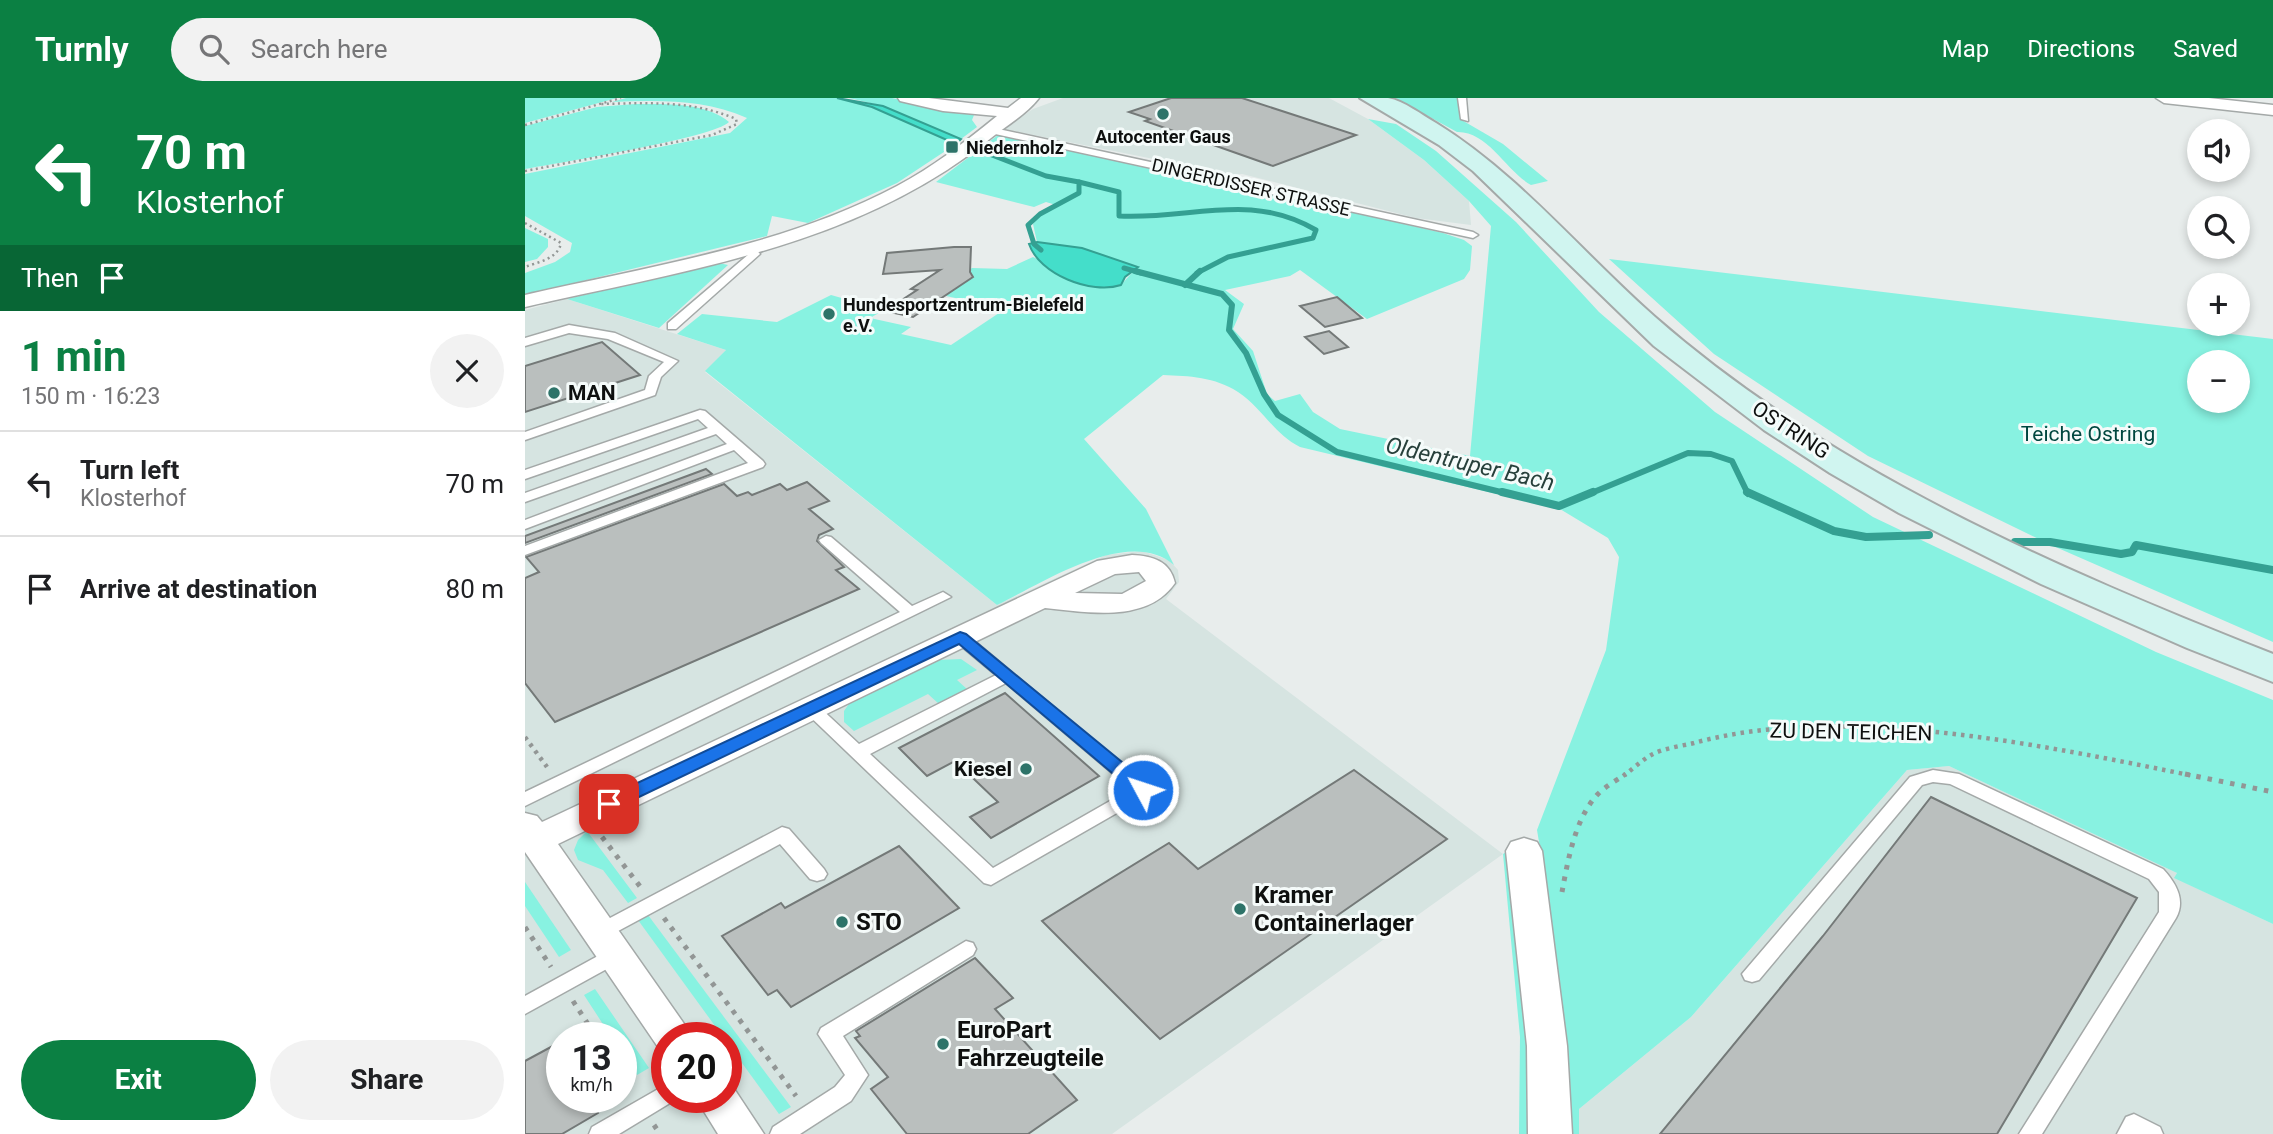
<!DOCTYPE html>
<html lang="en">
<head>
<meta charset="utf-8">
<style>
  body { margin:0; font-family:Roboto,sans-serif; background:#f2f2f2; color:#202124; height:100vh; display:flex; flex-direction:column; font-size:26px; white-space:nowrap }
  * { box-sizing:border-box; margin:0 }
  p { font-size:23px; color:#757577 }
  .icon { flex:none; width:38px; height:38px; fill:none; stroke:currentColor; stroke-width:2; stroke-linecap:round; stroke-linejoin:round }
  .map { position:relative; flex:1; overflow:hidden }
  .panel { display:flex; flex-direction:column; background:#fff; width:525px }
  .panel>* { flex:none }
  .hud { background:#0b8043; color:#fff; overflow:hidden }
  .fabs { position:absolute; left:1662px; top:21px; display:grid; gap:14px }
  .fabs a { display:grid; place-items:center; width:63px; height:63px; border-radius:50%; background:#fff; box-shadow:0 4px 10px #0003; font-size:35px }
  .speed { position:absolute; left:21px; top:924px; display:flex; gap:14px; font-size:35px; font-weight:700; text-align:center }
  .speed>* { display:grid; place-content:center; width:91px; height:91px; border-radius:50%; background:#fff; box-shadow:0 4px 10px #0003; line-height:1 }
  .speed small { font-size:18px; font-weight:400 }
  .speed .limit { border:10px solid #d22; background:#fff; color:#111 }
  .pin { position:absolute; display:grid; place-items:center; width:60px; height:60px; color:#fff; margin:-30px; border-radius:14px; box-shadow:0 4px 10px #0006 }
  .me { position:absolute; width:77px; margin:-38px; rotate:310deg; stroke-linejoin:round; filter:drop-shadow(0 0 5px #0008) }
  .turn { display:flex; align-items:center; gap:24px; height:147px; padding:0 21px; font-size:32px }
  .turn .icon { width:91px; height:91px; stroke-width:2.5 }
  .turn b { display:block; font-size:49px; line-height:60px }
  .then { display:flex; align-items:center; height:66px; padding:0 21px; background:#0003; gap:14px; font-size:26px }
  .round { display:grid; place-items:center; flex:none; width:74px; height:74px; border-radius:37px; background:#f2f2f2 }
  .summary { display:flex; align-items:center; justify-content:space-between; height:119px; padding:0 21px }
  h1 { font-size:42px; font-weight:700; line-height:52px; color:#0b8043 }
  .cta { display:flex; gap:14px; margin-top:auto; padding:14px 21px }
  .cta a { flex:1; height:80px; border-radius:42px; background:#0b8043; color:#fff; font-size:28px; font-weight:700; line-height:80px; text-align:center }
  .cta a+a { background:#f2f2f2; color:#202124 }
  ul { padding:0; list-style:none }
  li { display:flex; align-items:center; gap:21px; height:105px; padding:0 21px; border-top:2px solid #e0e0e0 }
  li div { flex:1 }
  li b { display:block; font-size:26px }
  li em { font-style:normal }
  header { display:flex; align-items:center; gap:42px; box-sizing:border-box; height:98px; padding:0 35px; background:#0b8043; color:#fff }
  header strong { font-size:33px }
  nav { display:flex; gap:38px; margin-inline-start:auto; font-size:24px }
  .search { width:490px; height:63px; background:#f2f2f2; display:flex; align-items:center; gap:18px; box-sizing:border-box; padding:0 24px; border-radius:38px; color:#757577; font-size:26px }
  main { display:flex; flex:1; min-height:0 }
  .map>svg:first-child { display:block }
  .built { fill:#d6e4e1; fill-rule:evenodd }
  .green { fill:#88f2e1; fill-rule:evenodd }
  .water { fill:#44deca; stroke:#34a092; stroke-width:2 }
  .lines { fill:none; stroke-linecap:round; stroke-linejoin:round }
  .stream-far2 { stroke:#34a092; stroke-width:5 }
  .stream-far1 { stroke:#34a092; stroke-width:6 }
  .stream { stroke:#34a092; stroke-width:8 }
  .building { fill:#babfbe; stroke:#747978; stroke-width:2 }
  .service-casing { stroke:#a4a9a8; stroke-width:3 }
  .minor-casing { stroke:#a4a9a8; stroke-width:3 }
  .secondary-casing { stroke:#a4a9a8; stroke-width:4 }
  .path-far2 { stroke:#929695; stroke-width:2.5; stroke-dasharray:2 3.5; stroke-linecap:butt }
  .path-far1 { stroke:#929695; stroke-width:4.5; stroke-dasharray:3.5 5; stroke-linecap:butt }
  .path { stroke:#929695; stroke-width:5; stroke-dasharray:4.5 7; stroke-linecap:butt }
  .service { fill:#fff; fill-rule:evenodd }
  .minor { fill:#fff; fill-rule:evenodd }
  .secondary { fill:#d0f5f0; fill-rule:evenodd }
  .route { fill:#1a73e8; stroke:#114b97; stroke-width:2 }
  .poi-dot { fill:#2d7369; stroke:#f5fbfa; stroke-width:2.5 }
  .labels { text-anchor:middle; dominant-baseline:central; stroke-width:6; stroke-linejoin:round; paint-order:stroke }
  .far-poi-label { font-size:18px; font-weight:bold; fill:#0e100f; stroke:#f5fbfa; text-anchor:start }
  .far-street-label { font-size:18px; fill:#0e100f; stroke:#f5fbfa }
  .poi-label { font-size:21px; font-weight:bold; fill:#0e100f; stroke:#f5fbfa; text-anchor:start }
  .street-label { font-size:21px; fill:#0e100f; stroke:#f5fbfa }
  .park-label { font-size:21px; fill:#00473f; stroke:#f5fbfa }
  .water-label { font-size:23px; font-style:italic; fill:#27403b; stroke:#f5fbfa }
  .near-poi-label { font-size:24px; font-weight:bold; fill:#0e100f; stroke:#f5fbfa; text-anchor:start }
</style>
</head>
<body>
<header>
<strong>Turnly</strong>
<div class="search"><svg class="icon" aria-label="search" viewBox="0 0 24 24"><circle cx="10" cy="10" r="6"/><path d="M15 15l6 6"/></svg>Search here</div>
<nav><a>Map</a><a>Directions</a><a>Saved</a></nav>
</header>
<main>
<section class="panel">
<div class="hud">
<div class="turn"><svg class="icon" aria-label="left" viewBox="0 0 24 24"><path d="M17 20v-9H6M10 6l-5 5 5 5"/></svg><div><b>70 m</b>Klosterhof</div></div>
<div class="then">Then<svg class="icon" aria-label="arrive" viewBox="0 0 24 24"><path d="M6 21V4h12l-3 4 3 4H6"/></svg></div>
</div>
<div class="summary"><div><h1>1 min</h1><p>150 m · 16:23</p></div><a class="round"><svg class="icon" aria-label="close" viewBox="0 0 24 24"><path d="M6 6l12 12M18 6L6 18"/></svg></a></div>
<ul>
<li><svg class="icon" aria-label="left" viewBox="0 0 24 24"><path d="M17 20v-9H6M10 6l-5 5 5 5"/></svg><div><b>Turn left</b><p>Klosterhof</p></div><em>70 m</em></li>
<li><svg class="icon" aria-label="arrive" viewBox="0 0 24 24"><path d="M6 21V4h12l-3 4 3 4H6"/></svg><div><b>Arrive at destination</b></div><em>80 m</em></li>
</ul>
<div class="cta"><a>Exit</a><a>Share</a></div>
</section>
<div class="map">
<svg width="1748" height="1036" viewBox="0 0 1748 1036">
  <rect width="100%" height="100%" fill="#e8edec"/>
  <g class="built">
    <polygon points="538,0 804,0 843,21 899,62 944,103 946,127 891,120 717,76 709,77 478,31 508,11"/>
    <path d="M 42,201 L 201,252 L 180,274 L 472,507 L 581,457 L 617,453 L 644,462 L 653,472 L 654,484 L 641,501 L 978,756 L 587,1036 L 0,1036 L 0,212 ZM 37,940 L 96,940 L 96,999 L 37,999 ZM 142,940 L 201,940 L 201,999 L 142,999 Z"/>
    <polygon points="1424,668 1652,775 1650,780 1748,826 1748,1036 1054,1036 1054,1011 1166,919 1382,672"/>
  </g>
  <g class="green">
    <polygon points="0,0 92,0 0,25"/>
    <path d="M 101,0 L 312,0 L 347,9 L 431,46 L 372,85 L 283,125 L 247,118 L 242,138 L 0,197 L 0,175 L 30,164 L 45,154 L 47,145 L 0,118 L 0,76 L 205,35 L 222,20 C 179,1 134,2 87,4 Z"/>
    <polygon points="324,0 367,0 449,17 447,22 452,29 436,41 358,8"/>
    <path d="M 870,0 L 933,0 L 935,21 L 978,46 L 1023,83 L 1006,87 C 982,74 963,33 932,34 Z"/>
    <path d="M 110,6 C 139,6 181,4 204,24 C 189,40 32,65 0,71 L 0,28 L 72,9 Z"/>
    <path d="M 843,21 L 871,26 L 911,53 L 991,124 L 1074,214 L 1190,314 L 1348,419 L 1631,554 L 1748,602 L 1748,826 L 1649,780 L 1652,775 L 1424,668 L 1382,672 L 1166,919 L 1054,1011 L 1054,1036 L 1035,1036 L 1020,780 L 1012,732 L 1081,552 L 1094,459 L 1083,440 L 1035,411 L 775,349 C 749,336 737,310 713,294 C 690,279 664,278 638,277 L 559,341 L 621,411 L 649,467 C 604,427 516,486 472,507 L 180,273 L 201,252 L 152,236 L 177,216 L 252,224 L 306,197 L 359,212 L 345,220 L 386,229 L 376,236 L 426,247 L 480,211 L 412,196 L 447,170 L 482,171 L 508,159 L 572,189 L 596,187 L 612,169 L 557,150 L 512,144 L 508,126 L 513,119 L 531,107 L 521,104 L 509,109 L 411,84 L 473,37 L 579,57 L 918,135 L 939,142 L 947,148 L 945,172 L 939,181 L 842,221 L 775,172 L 765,178 L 700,192 L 719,206 L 708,231 L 728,253 L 742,296 L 750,303 L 775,296 L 788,314 L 815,331 L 945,358 L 966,128 L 944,103 L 899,62 Z"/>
    <polygon points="0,130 23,141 23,149 12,161 0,164"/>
    <path d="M 1084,161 L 1748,241 L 1748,544 L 1526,447 L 1343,358 L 1189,256 ZM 1675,264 L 1713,264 L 1713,303 L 1675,303 Z"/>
    <polygon points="194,165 203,167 134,230 42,201"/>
    <polygon points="436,561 452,572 432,582 443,592 414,606 403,596 329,633 319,624 319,613 326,603 412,562"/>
    <polygon points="62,733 112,800 103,805 78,772 53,762 49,752 53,742"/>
    <polygon points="987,750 1011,1036 994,1036 995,939 978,756"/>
    <polygon points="0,784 46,852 34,859 0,808"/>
    <polygon points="123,817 266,1009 254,1016 113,822"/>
    <polygon points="70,891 124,970 112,977 96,954 96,940 87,940 59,897"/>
  </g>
  <g class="water">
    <polygon points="312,0 358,8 436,41 431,46 347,9"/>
    <path d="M 512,144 L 557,150 L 613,169 L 600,179 L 596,187 C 566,197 514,176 504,146 Z"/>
  </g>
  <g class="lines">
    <g class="stream-far2">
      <polyline points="454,52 521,78 554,84 554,95 515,116 503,127 509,146 516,152"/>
      <path d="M 554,84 L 594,94 L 594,118 C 666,122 724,93 791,132 L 788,140 L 703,159 L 672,175"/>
      <polyline points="599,170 616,175"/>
    </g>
    <g class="stream-far1">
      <polyline points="610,173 697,196 707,207 704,232 721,255 739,296 753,317 812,354 984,396"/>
      <polyline points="660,187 675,173"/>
      <polyline points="1064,396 1163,355 1186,356 1207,363 1223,396"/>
    </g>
    <g class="stream">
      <polyline points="977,394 1034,408 1068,394"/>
      <polyline points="1222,394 1309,433 1341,439 1404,437"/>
      <polyline points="1490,444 1525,444 1596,456 1607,454 1611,447 1748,472"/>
    </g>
  </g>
  <g class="building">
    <polygon points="646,0 717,0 831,37 748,68 620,23 625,21 604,14"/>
    <polygon points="429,149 446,149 445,174 448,179 388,219 360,213 392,192 386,191 415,172 358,176 362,155"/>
    <polygon points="812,199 837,220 800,229 775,208"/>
    <polygon points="804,233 823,249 799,256 780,239"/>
    <polygon points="77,244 115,277 0,314 0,268"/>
    <polygon points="181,371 187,376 0,445 0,438"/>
    <polygon points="282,384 304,403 284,411 308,431 294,437 292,443 319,469 311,472 334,491 30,624 0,585 0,480 14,474 1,459 199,386 212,398 223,394 227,397 255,386 262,392"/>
    <polygon points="480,595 574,678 466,740 445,719 473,704 430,663 402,678 374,650"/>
    <polygon points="829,672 922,741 635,941 517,823 644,745 673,771"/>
    <polygon points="1406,699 1612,800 1472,1036 1135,1036 1298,838"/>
    <polygon points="374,748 434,810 266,909 252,892 243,897 197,838 256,805 260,810"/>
    <polygon points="450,860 488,900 470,911 552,1002 503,1036 382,1036 346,991 363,979 330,940 335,938 331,933"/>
    <polygon points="37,943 37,999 63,999 73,1015 37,1036 0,1036 0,963"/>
  </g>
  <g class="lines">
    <defs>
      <g id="service">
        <polygon points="933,0 941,0 943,23 936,21"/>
        <polygon points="464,29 948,134 953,137 948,140 461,34 459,32"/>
        <polygon points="220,148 228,148 235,156 151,231 143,231 143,225 224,156 219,150"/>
        <polygon points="44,227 90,235 153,263 136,279 130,297 0,342 0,334 120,292 124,278 139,264 83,241 44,235 0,248 0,240"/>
        <polygon points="175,312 180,313 238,363 240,366 238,369 0,457 0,448 223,365 209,352 0,431 0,422 202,346 191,336 0,404 0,395 183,330 173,321 0,381 0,372"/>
        <polygon points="301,438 306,439 387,508 418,494 426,499 0,708 0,694 375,514 296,445 294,442"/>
        <path d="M 435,534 L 441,536 L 628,692 L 625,696 L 466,787 L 459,785 L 276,610 L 279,606 L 291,606 L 334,646 L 471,577 L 429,542 L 427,539 L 429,536 ZM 481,585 L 606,691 L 468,770 L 345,656 Z"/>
        <path d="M 1408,672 L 1434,676 L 1638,771 C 1651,785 1661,802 1651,820 L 1517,1036 L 1494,1036 L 1634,814 L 1634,794 L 1624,781 L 1425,686 L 1408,684 L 1397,687 L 1234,882 L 1227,884 L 1220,882 L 1217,876 L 1385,679 Z"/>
        <polygon points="257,729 264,731 299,771 302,776 299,781 292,783 285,781 255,746 82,839 75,842 68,839 65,834 68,829"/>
        <polygon points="441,843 448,845 451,851 448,857 318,938 343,977 326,1003 275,1036 245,1036 248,1029 310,989 320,977 293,936 296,930"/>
        <polygon points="91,848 98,850 101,856 98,862 0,916 0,898"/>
        <polygon points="142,986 142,999 151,999 150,1002 94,1036 64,1036 67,1029"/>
        <polygon points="1609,1016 1635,1029 1638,1036 1592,1036 1601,1019"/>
      </g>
      <g id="minor">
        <path d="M 373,0 L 404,0 L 483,10 L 496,0 L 514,0 C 501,17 478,30 461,44 C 328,149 161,172 0,209 L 0,197 C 125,168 257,149 372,88 C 408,69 440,44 472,18 L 418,13 L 375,3 Z"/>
        <polygon points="1631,0 1684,0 1748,7 1748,17 1639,5"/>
        <path d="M 607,457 C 628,458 645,463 650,485 C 622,526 562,514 520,510 L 33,746 L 169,940 L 142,940 L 142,954 L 135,952 L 0,754 L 0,715 L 12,718 L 17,724 L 572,463 ZM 614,474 L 621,483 L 597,496 L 550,495 L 590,476 Z"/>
        <polygon points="999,740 1012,744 1017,753 1042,948 1047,1036 1003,1036 1002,948 981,753 986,744"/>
        <polygon points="201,985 206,986 239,1036 193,1036 170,999 201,999"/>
      </g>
      <path id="secondary" d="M 835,0 C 844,0 854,0 863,0 C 879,3 897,17 911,25 C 995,77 1057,155 1130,219 C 1308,375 1531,470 1748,556 L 1748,584 L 1662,550 L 1516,486 L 1374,415 L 1305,375 L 1239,332 L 1129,248 L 948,73 L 914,47 Z"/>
    </defs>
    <use href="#service" class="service-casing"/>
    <use href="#minor" class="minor-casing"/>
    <use href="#secondary" class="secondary-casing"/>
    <g class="path-far2">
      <polyline points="0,27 96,0"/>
      <path d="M 0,73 L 187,37 L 212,26 L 211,21 C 167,2 122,5 75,6"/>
      <path d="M 0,125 L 36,145 C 33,161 13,164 0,169"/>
    </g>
    <g class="path-far1">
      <polyline points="0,639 22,669"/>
      <path d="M 1098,678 C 1108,671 1118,661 1128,656 C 1140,650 1156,648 1169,645 C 1317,604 1521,648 1669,678"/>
    </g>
    <g class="path">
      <polyline points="1660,676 1748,694"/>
      <polyline points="77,739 117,791"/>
      <path d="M 1037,794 C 1043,762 1050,720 1073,696 C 1081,688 1092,682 1101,676"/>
      <polyline points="139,820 271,998"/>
      <polyline points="0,829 26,869"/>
      <polyline points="48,903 72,940"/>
      <polyline points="96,976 107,993"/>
      <polyline points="129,1027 135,1036"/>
    </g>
    <use href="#service" class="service"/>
    <use href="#minor" class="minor"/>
    <use href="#secondary" class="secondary"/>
  </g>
  <polygon class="route" points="435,534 441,536 625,687 628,692 625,696 612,696 434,546 91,710 78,710 75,706 78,701"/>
  <g class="poi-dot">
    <circle cx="638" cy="16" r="7"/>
    <rect x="420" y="42" width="14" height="14" rx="3.5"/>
    <circle cx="304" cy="216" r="7"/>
    <circle cx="29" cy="295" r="7"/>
    <circle cx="501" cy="671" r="7"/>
    <circle cx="715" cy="811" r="7"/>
    <circle cx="317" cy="824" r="7"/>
    <circle cx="418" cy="946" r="7"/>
  </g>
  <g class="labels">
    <g class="far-poi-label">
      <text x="638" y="38" text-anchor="middle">Autocenter Gaus</text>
      <text x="441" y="49">Niedernholz</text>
      <text x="318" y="206">Hundesportzentrum-Bielefeld<tspan x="318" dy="21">e.V.</tspan></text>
    </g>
    <g class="far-street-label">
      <text transform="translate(726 89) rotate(13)">DINGERDISSER STRASSE</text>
    </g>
    <g class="poi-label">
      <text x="43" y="295">MAN</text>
      <text x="487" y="671" text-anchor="end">Kiesel</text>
    </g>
    <g class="street-label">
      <text transform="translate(1266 332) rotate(33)">OSTRING</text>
      <text transform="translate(1326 634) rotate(1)">ZU DEN TEICHEN</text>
    </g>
    <g class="park-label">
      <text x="1563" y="336">Teiche Ostring</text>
    </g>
    <g class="water-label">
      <text transform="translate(945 366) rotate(13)">Oldentruper Bach</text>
    </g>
    <g class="near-poi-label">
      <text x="729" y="797">Kramer<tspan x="729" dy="28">Containerlager</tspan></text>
      <text x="331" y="824">STO</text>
      <text x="432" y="932">EuroPart<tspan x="432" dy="28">Fahrzeugteile</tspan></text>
    </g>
  </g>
</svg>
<div class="fabs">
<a><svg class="icon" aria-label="sound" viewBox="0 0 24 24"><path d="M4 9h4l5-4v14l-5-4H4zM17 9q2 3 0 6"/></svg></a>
<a><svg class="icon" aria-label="search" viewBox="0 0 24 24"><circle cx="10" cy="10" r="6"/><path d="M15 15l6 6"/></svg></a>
<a>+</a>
<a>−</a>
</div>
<div class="speed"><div>13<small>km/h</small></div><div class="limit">20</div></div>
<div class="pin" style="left:84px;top:706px;background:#d93025"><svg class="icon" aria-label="arrive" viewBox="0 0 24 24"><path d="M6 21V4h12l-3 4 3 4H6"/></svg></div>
<svg class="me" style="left:618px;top:692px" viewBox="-20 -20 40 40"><circle r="17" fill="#1a73e8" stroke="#fff" stroke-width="3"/><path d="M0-11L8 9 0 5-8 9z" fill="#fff"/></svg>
</div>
</main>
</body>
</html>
